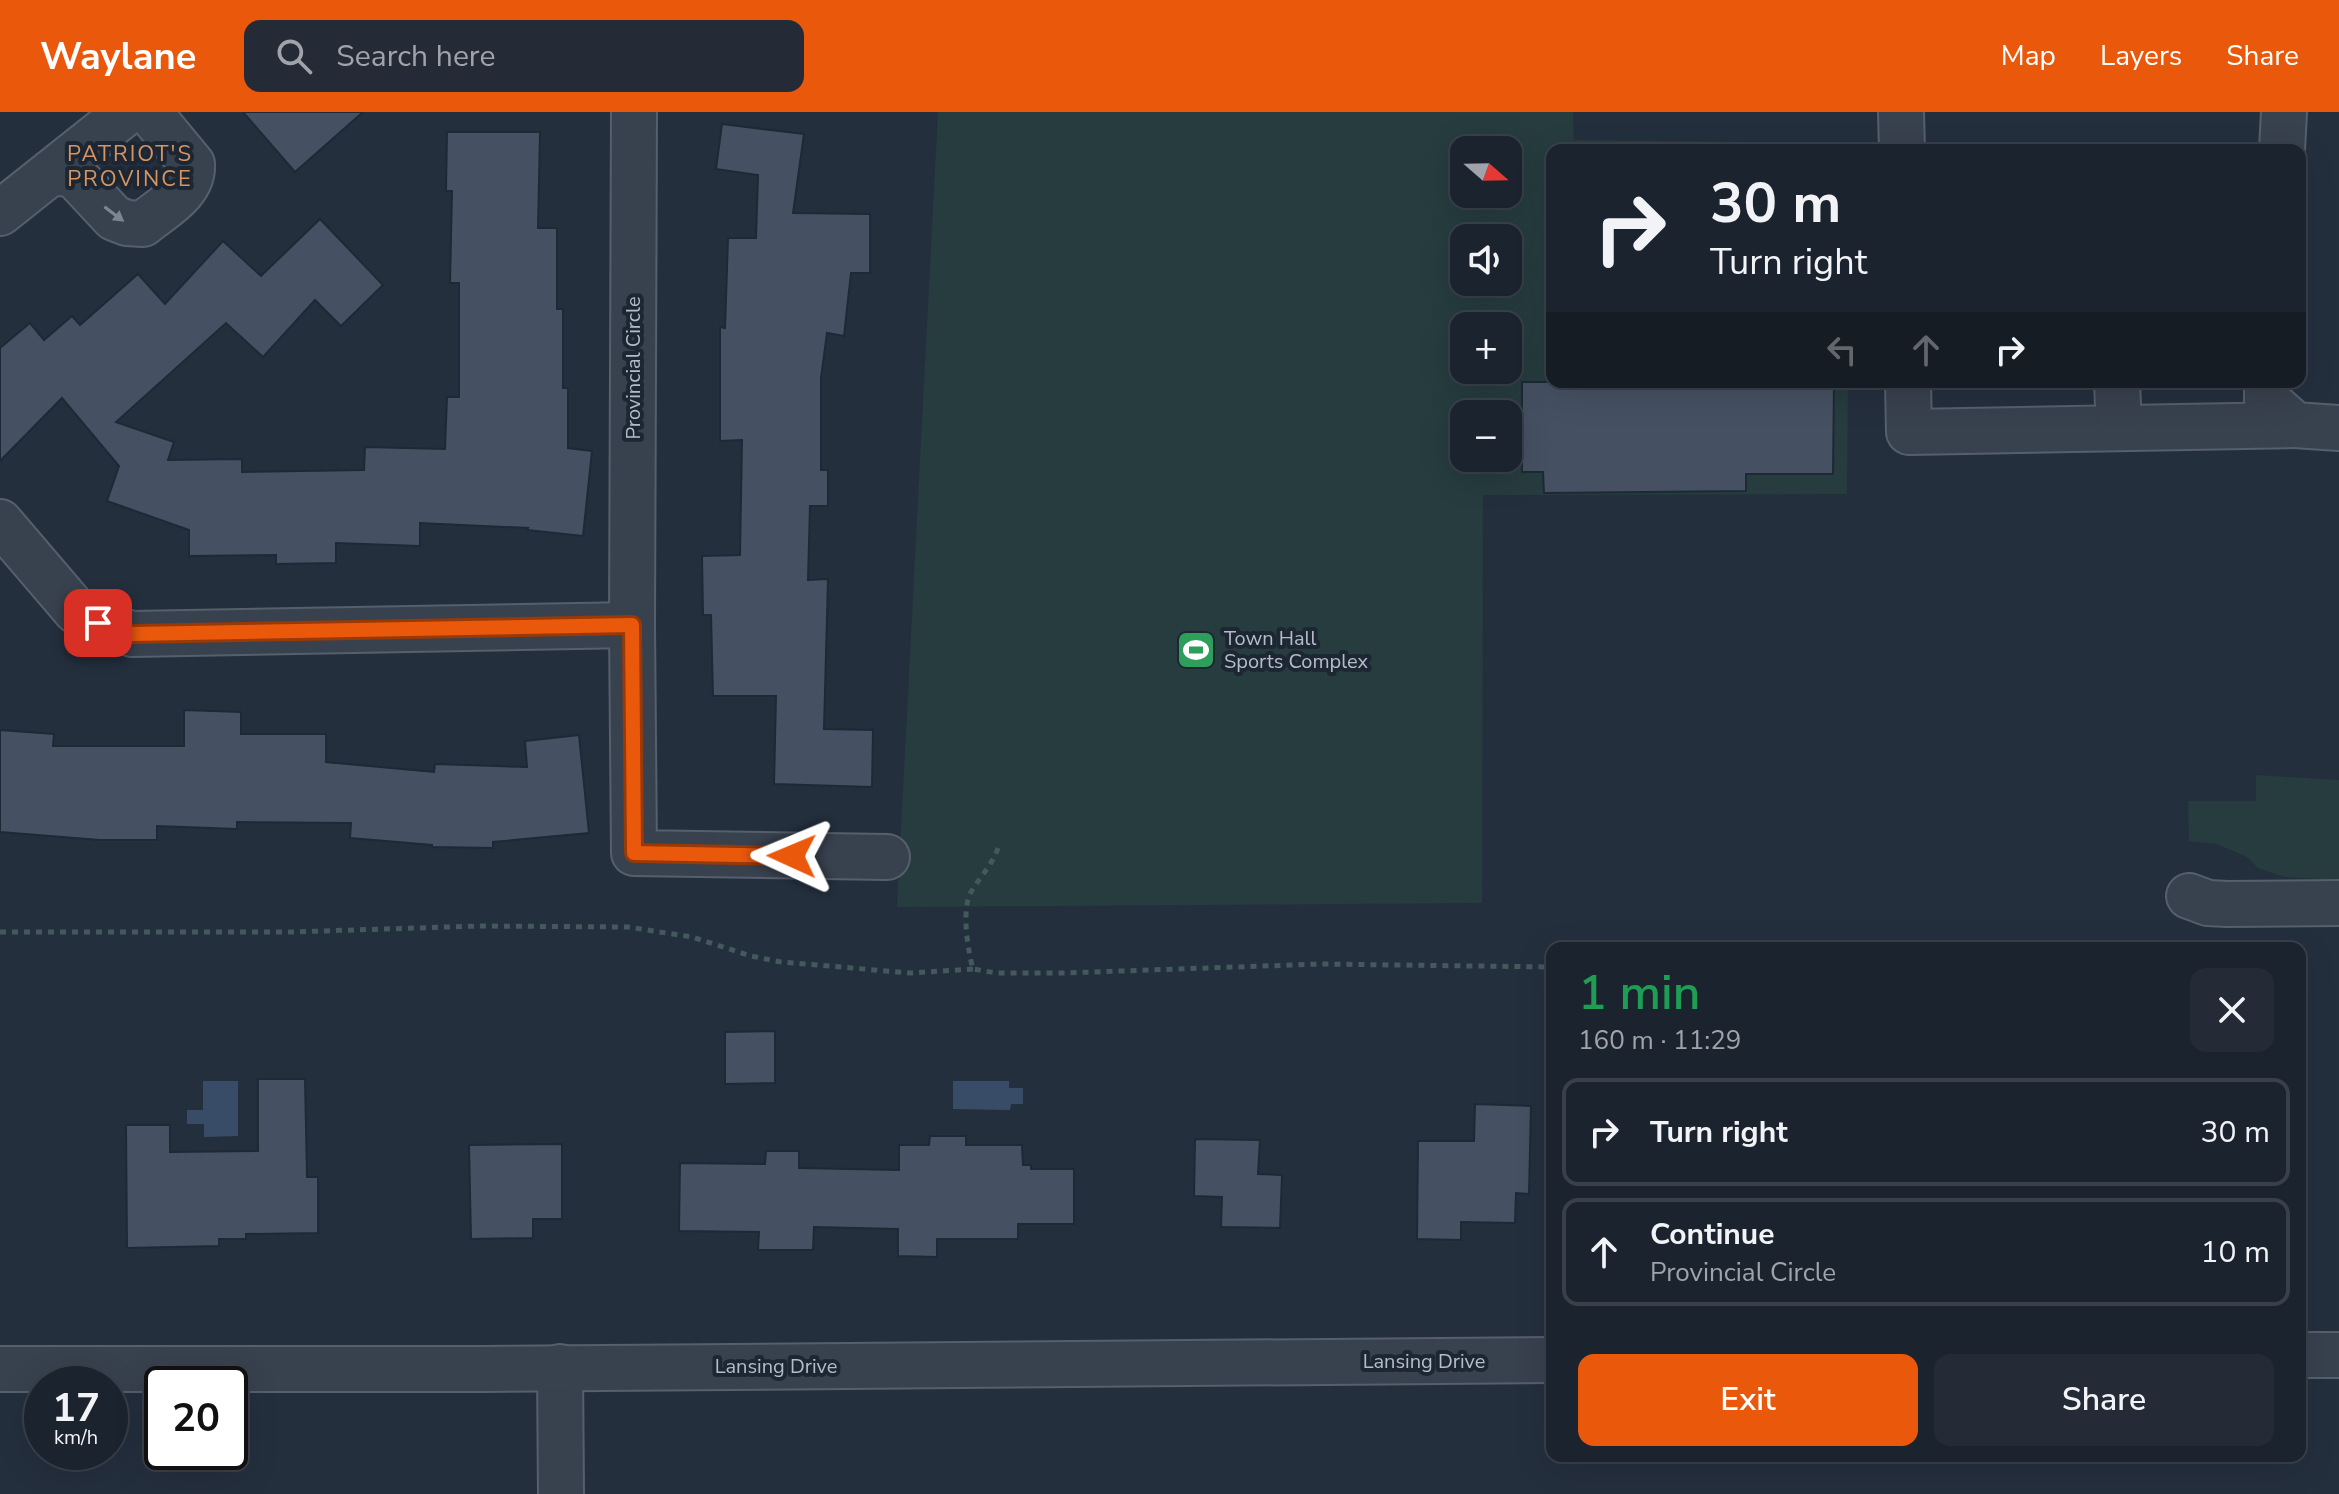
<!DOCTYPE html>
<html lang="en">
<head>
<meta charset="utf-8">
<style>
  body { margin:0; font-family:"Nunito Sans",sans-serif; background:#242b36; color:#f1f3f6; height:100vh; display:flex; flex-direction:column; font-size:30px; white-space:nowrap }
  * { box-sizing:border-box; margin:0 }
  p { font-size:26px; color:#a0a4aa }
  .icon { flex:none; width:44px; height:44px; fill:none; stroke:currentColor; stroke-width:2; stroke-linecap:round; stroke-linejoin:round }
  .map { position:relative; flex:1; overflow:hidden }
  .side { position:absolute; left:1546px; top:830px; width:760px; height:520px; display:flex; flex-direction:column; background:#1b232e; border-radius:16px; box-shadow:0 8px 32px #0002,0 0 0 2px #39404a }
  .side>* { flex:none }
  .top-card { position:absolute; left:1546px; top:32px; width:760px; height:244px; border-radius:16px; box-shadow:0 8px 32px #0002,0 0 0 2px #39404a; background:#1b232e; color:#f1f3f6; overflow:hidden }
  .needle { width:52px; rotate:110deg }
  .buttons { position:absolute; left:1450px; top:24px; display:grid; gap:16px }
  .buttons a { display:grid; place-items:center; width:72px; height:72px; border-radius:16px; background:#1b232e; box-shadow:0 8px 32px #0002,0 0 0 2px #39404a; font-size:40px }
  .speed { position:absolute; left:24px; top:1254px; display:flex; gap:16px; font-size:40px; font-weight:700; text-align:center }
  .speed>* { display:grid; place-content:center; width:104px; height:104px; border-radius:50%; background:#1b232e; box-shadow:0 8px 32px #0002,0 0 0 2px #39404a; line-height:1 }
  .speed small { font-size:20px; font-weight:400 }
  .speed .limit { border:4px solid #111; border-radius:12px; background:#fff; color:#111 }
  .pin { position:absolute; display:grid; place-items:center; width:68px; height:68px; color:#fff; margin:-34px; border-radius:16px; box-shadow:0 4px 12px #0006 }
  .me { position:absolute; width:88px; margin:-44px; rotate:271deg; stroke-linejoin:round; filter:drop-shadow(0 0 6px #0008) }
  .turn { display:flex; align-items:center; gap:28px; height:168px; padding:0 32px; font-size:36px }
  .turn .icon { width:104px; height:104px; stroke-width:2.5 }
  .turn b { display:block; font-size:56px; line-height:68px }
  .lanes { display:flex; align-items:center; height:76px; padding:0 32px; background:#0003; justify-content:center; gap:40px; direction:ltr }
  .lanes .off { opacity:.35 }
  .round { display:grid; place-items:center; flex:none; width:84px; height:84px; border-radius:16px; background:#242b36 }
  .overview { display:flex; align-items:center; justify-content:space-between; height:136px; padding:0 32px }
  h1 { font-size:48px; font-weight:600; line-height:60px; color:#1e9e55 }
  .primary-button { display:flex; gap:16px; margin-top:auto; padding:16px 32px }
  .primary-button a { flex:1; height:92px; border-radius:16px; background:#ea580c; color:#fff; font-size:32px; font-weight:600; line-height:92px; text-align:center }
  .primary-button a+a { background:#242b36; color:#f1f3f6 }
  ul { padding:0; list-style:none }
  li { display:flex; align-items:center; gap:24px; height:108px; margin:0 16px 12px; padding:0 16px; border:4px solid #39404a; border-radius:16px }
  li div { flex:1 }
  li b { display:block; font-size:30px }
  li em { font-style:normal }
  header { display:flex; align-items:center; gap:48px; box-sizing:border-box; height:112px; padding:0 40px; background:#ea580c; color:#fff }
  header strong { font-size:38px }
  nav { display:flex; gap:44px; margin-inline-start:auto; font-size:28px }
  .search { width:560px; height:72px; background:#242b36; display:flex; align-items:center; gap:20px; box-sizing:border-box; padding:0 28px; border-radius:16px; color:#a0a4aa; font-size:30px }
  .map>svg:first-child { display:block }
  .green { fill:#263c3f; fill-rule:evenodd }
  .water { fill:#394c67 }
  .building { fill:#455162; stroke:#1f2835; stroke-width:2 }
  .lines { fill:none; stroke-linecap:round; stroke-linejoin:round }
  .minor-casing { stroke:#565f6c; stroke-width:48 }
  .path { stroke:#44595c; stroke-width:5; stroke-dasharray:6 6; stroke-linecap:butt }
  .minor { stroke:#38414e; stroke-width:44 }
  .oneway { fill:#7c8592 }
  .route-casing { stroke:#983908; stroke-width:20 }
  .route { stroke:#ea580c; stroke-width:14 }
  .labels { text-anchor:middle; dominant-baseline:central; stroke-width:8; stroke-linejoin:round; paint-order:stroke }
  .street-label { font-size:20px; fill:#b4bcc9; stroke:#1d2633 }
  .poi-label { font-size:20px; fill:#b4bcc9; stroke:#1d2633; text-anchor:start }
  .neighbourhood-label { font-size:22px; letter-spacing:2px; fill:#d59563; stroke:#1d2633 }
</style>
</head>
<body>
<header>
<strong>Waylane</strong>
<div class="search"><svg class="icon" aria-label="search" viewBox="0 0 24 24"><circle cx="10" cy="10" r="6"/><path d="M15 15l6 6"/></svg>Search here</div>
<nav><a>Map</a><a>Layers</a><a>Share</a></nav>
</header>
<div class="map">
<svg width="2339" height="1382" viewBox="0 0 2339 1382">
  <rect width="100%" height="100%" fill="#242f3e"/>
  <g class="green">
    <path d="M 938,0 L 1573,0 L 1574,28 L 1850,31 L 1850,38 L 1552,38 L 1552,270 L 1848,270 L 1847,382 L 1483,383 L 1482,791 L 897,795 ZM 1464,38 L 1508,38 L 1508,82 L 1464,82 ZM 1464,126 L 1508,126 L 1508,170 L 1464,170 ZM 1464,214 L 1508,214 L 1508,258 L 1464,258 ZM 1464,302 L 1508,302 L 1508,346 L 1464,346 Z"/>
    <polygon points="2256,663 2339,668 2339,768 2284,765 2258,756 2247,745 2217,732 2189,729 2188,689 2256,689"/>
  </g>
  <g class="water">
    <polygon points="203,969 238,969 238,1024 204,1025 204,1012 187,1012 187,998 203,998"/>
    <polygon points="953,969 1009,969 1009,976 1023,976 1023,992 1011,992 1010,998 953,997"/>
  </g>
  <g class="building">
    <polygon points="243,0 363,0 295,60"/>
    <polygon points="722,12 804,22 793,101 870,102 870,161 851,161 844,224 827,221 821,266 821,358 828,358 828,394 810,394 808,468 828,467 824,617 873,618 872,675 774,672 776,584 713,584 711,503 703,503 702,444 740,443 742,328 720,329 720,215 725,216 728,126 756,126 758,63 716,57"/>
    <polygon points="447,20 540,20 538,116 557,116 557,197 563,197 563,276 568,276 568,336 592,339 583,424 527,418 528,416 420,411 420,434 336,431 336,451 276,452 276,443 189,444 189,418 107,389 119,354 62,286 0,349 0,236 30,211 44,228 72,204 80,213 138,162 165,192 223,129 261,164 320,107 383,173 341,214 315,188 263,245 226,211 116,310 174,330 168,348 242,347 242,360 364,358 365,335 445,337 447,285 459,285 459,171 450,171 452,79 446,79"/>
    <polygon points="1522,270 1834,270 1833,362 1746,362 1746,379 1544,381 1543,360 1522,360"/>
    <polygon points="184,598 241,600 241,622 326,622 326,650 434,660 435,652 527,655 525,629 579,623 589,721 493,730 493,736 432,735 432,733 350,726 351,711 237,710 237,717 157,714 157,728 100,728 0,720 0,618 54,622 53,634 184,634"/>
    <polygon points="775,919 775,971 725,972 725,920"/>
    <polygon points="258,967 305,967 307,1065 318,1065 318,1121 246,1122 246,1127 219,1127 219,1134 127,1136 126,1013 170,1013 170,1040 258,1039"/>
    <polygon points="1475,992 1531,994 1529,1082 1516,1081 1515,1111 1461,1110 1461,1128 1417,1127 1418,1029 1474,1029"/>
    <polygon points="930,1024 966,1024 966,1033 1022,1033 1023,1053 1031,1053 1031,1057 1074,1057 1074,1112 1018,1112 1018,1127 937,1127 937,1145 898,1144 898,1117 814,1115 813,1138 758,1138 759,1120 679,1119 680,1051 765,1052 766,1039 799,1039 799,1056 899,1058 899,1033 929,1033"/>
    <polygon points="1195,1027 1260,1028 1258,1062 1282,1063 1280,1116 1221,1115 1222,1085 1194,1084"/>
    <polygon points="562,1032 562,1107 533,1107 533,1126 471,1127 469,1033"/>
  </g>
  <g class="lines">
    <defs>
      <g id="minor">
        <polyline points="634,0 632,513 634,741 887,745"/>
        <polyline points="1901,0 1902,38"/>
        <polyline points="2282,38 2284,0"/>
        <path d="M 52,60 L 74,63 L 114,106 L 127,111 L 143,112 C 162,96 194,80 192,52 L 149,0"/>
        <polyline points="0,101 127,0"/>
        <polyline points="1908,270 1909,320 2295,313"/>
        <polyline points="2117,270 2119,316"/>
        <polyline points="2267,270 2267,288 2295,313 2339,316"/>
        <polyline points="0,410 76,499 98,511 132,522 632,513"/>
        <polyline points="2189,784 2208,791 2227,792 2339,791"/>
        <polyline points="2300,1243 2339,1243"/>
        <polyline points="560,1255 561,1382"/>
        <polyline points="0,1257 484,1257 1552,1248"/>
      </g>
    </defs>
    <use href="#minor" class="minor-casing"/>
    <g class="path">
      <path d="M 998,736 C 992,753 980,765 971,780 C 961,797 968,839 973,857 L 996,861 L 1064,861 L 1321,852 L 1552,855"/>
      <polyline points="0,820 291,820 479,814 628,815 692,825 751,844 781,850 911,861 973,857"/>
    </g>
    <use href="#minor" class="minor"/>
  </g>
  <defs><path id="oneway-solid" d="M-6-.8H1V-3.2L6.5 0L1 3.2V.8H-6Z" transform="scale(2)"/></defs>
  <use class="oneway" href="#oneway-solid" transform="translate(114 102) rotate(37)"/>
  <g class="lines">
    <defs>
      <polyline id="route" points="98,511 132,522 632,513 634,741 792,744"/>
    </defs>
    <use href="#route" class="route-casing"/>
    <use href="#route" class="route"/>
  </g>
  <defs>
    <symbol id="stadium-square" viewBox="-11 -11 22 22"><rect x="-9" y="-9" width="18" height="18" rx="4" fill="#2e9e5b" stroke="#1d2633"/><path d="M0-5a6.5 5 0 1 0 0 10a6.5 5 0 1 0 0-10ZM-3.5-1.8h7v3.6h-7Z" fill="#fff"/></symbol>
  </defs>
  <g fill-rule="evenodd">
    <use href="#stadium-square" x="1174" y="516" width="44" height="44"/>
  </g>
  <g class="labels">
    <g class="street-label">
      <text transform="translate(633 256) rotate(-90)">Provincial Circle</text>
      <text x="1424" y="1249">Lansing Drive</text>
      <text x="776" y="1254">Lansing Drive</text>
    </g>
    <g class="poi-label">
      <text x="1224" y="526">Town Hall<tspan x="1224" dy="23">Sports Complex</tspan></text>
    </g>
    <g class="neighbourhood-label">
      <text x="130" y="42">PATRIOT'S<tspan x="130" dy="25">PROVINCE</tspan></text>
    </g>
  </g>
</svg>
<div class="buttons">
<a><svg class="needle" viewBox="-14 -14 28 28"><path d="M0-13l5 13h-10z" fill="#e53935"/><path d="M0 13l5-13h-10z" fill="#a0a4aa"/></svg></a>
<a><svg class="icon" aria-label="sound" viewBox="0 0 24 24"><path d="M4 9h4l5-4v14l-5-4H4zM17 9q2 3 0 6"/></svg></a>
<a>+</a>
<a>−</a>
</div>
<div class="speed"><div>17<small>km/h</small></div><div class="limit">20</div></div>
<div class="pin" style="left:98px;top:511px;background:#d93025"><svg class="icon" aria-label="arrive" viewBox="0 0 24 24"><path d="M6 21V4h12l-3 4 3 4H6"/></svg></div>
<svg class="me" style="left:792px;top:744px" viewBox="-20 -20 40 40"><path d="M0-17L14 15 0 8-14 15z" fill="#ea580c" stroke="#fff" stroke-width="4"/></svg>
<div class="top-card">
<div class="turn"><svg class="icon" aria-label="right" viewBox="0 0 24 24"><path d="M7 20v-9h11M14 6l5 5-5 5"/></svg><div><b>30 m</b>Turn right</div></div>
<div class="lanes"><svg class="icon off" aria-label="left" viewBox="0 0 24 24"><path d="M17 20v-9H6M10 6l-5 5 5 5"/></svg><svg class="icon off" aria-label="ahead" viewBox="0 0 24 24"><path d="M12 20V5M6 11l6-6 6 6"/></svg><svg class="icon" aria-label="right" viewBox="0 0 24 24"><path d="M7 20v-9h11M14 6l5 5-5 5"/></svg></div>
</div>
<section class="side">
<div class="overview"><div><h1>1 min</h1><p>160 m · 11:29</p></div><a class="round"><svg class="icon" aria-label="close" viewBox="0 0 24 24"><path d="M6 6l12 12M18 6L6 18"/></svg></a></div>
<ul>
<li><svg class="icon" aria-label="right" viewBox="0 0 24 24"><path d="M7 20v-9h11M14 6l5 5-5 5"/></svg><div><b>Turn right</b></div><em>30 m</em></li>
<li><svg class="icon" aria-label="ahead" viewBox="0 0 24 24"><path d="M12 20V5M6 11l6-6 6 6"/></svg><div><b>Continue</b><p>Provincial Circle</p></div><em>10 m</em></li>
</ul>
<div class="primary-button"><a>Exit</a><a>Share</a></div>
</section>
</div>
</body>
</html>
